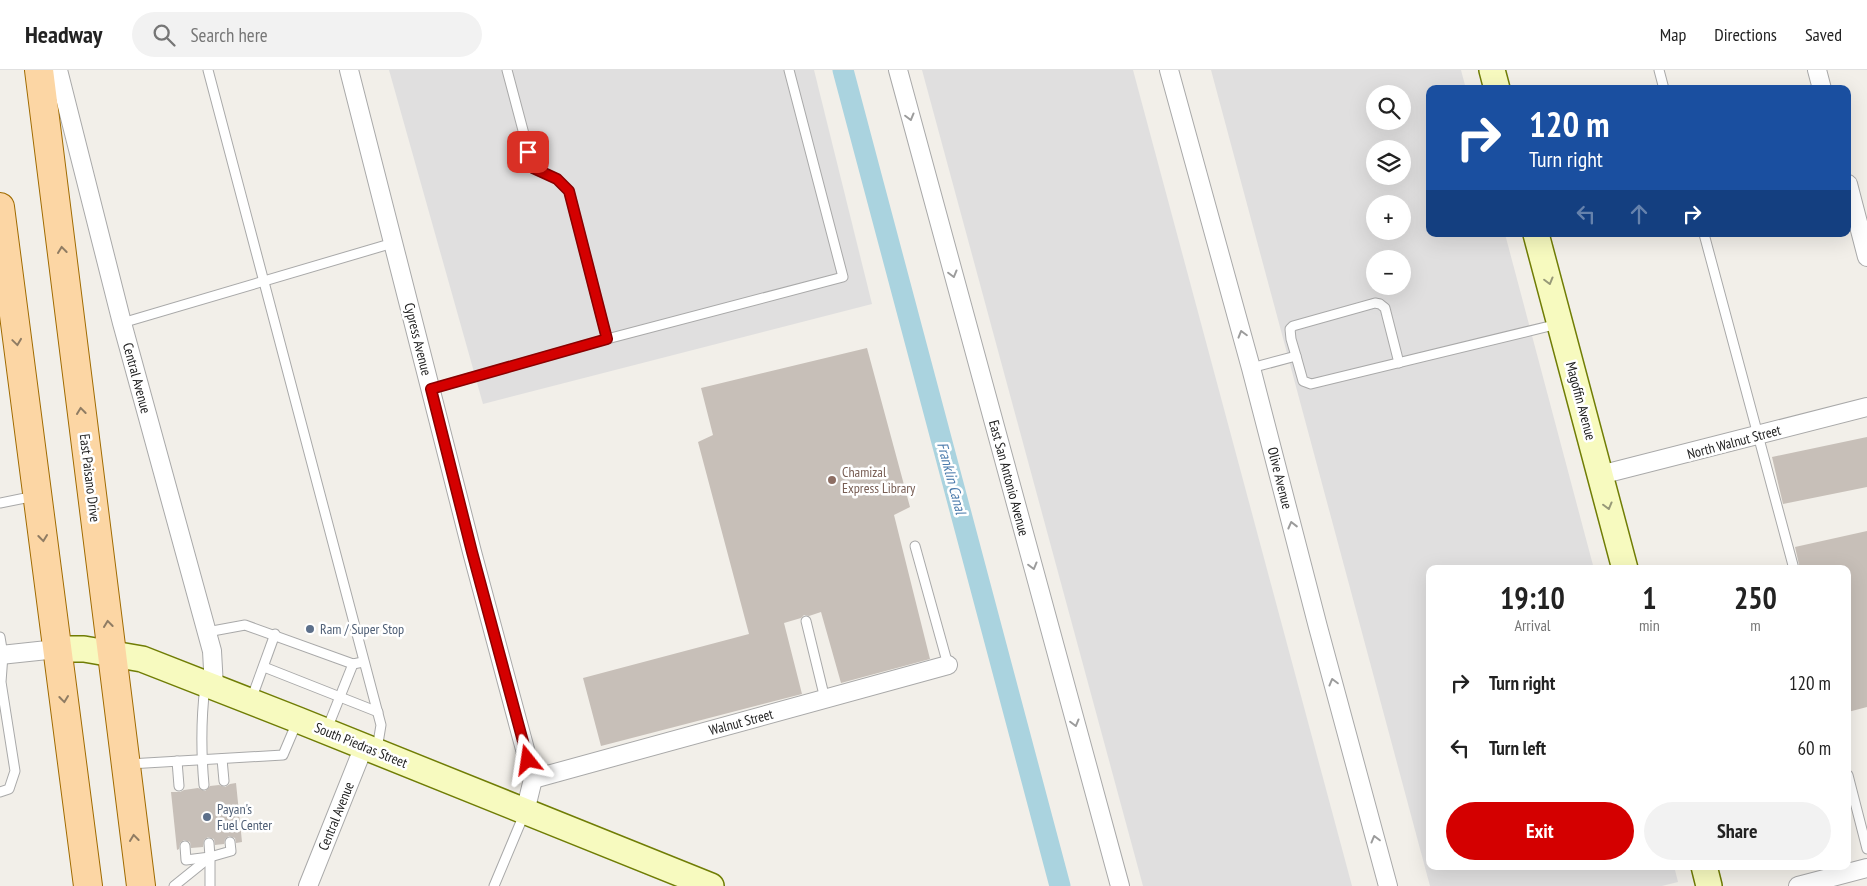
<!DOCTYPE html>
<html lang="en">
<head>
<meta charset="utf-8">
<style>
  body { margin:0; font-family:"PT Sans Narrow",sans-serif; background:#f2f2f2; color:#222; height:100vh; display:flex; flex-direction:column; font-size:19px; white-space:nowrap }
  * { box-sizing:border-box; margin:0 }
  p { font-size:16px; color:#767676 }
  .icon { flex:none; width:28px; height:28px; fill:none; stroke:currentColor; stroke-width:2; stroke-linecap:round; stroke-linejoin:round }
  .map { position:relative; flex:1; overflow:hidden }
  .side { position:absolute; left:1426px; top:495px; width:425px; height:305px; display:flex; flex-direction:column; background:#fff; border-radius:10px; box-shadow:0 5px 20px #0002 }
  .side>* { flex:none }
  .hud { position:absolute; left:1426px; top:15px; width:425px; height:152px; border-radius:10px; box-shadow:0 5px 20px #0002; background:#1a4fa0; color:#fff; overflow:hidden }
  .tools { position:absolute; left:1366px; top:15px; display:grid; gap:10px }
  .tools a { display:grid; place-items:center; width:45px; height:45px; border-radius:50%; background:#fff; box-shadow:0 5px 20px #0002; font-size:25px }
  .pin { position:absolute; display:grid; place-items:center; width:42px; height:42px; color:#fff; margin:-21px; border-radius:10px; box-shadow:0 2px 8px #0006 }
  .me { position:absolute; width:55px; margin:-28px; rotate:345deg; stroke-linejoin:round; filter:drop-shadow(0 0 4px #0008) }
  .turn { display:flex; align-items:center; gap:18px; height:105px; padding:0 20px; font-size:22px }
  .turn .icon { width:65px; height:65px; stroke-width:2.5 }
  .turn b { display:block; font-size:35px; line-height:42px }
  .lanes { display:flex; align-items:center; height:48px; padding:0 20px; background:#0003; justify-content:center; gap:25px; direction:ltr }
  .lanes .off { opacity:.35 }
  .eta { display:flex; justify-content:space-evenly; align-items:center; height:85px; text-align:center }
  .eta b { font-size:30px; font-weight:800; line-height:35px }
  .cta { display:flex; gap:10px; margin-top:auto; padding:10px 20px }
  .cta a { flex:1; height:58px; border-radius:30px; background:#d40000; color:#fff; font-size:20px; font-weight:800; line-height:58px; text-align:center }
  .cta a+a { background:#f2f2f2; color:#222 }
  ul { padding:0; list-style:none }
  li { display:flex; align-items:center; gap:15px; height:65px; padding:0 20px }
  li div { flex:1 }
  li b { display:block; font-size:19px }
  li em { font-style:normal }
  header { display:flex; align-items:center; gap:30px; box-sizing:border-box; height:70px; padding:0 25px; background:#fff; border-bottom:1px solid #e0e0e0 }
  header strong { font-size:24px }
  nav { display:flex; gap:28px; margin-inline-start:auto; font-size:18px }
  .search { width:350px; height:45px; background:#f2f2f2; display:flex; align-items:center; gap:12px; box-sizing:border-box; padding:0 18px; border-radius:28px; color:#767676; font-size:19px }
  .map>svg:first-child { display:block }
  .residential { fill:#e0dfdf; fill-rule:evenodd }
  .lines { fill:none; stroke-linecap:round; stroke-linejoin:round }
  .canal { stroke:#aad3df; stroke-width:21 }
  .building { fill:#c7bfb8 }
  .lane-casing { stroke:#a9a9a9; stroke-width:11 }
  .street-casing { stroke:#a9a9a9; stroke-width:20 }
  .secondary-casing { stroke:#707d05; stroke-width:28 }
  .primary-casing { stroke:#a06b00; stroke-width:30 }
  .lane { stroke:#fff; stroke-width:9 }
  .street { stroke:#fff; stroke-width:18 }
  .secondary { stroke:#f7fabf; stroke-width:25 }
  .primary { stroke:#fcd6a4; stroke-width:28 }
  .oneway { stroke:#9c9c9c }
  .oneway2 { stroke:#8f7c63 }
  .oneway3 { stroke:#979978 }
  .route-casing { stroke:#8a0000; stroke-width:12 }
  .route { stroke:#d40000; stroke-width:9 }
  .education-dot { fill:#8d6e63; stroke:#fff; stroke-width:2 }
  .service-dot { fill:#5c6f8a; stroke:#fff; stroke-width:2 }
  .labels { text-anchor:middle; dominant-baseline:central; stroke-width:5; stroke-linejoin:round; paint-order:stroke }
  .street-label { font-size:14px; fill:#222; stroke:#fff }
  .education-label { font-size:14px; fill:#785e54; stroke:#fff; text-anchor:start }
  .service-label { font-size:14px; fill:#4e5e75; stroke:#fff; text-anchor:start }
  .water-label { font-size:15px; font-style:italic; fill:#4a7aab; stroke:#fff }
</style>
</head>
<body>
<header>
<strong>Headway</strong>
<div class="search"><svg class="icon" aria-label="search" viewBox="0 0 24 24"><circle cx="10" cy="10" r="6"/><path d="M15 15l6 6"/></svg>Search here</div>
<nav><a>Map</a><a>Directions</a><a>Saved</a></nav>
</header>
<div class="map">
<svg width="1867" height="816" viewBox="0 0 1867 816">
  <rect width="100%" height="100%" fill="#f2efe9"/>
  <g class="residential">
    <polygon points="389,0 814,0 872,234 483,334"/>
    <polygon points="922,0 1133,0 1352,816 1143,816"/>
    <path d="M 1211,0 L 1461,0 L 1466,19 L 1430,19 L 1430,164 L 1505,164 L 1594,499 L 1430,499 L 1430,796 L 1674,796 L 1678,812 L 1662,816 L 1430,816 ZM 1375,24 L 1402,24 L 1402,51 L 1375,51 ZM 1375,79 L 1402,79 L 1402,106 L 1375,106 ZM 1375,134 L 1402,134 L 1402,161 L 1375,161 ZM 1375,189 L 1402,189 L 1402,216 L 1375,216 Z"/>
  </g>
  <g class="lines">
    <polyline class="canal" points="843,0 1060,816"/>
  </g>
  <g class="building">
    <polygon points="867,278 910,437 894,445 930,589 841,613 821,542 809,546 804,545 801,548 784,553 802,624 601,676 583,608 749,564 698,372 713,365 701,318"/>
    <polygon points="1867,367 1867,417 1783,434 1772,387"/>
    <polygon points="1867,461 1867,637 1848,642 1848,499 1800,499 1795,477"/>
    <polygon points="236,713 242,772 236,773 235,768 229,766 225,769 224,774 215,775 214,769 208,767 204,770 203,777 191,778 190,772 184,770 180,773 179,779 177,780 171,722 180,722 184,720 198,718 205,721 210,716 219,715 225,717 230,714"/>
  </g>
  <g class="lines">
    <defs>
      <g id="lane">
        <polyline points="208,0 381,655 377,679"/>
        <polyline points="507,0 533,98 557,109 569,121 607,269"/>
        <polyline points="1659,0 1664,19"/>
        <polyline points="1704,164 1794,499"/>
        <polyline points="122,253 393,173"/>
        <polyline points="1296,286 1291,269 1290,259 1293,256 1375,233 1380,234 1385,238 1399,293"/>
        <polyline points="1251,298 1296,286 1303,311 1311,314 1558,254"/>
        <polyline points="431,319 607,269 843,207 789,0"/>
        <polyline points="0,433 35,426"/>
        <polyline points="915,476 948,595"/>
        <polyline points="806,551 825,629"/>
        <polyline points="207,562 245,555 353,594 363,592"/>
        <polyline points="0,567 3,585 1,612 15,701 9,719 0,722"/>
        <polyline points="264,597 378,642"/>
        <polyline points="251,630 275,564"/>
        <polyline points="327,659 353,594"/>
        <polyline points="222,689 224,711"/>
        <polyline points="177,691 179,716"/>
        <polyline points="129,694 283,685 297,652"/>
        <polyline points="1848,705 1867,779"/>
        <path d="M 204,715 C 201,682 201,649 205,616"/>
        <polyline points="185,776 186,790 210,787 231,781 230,772"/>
        <polyline points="174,816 210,787 209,773"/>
        <polyline points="210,816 210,787"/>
        <polyline points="494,816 525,742"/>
      </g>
      <g id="street">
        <polyline points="58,0 122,253 212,581 214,617"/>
        <polyline points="349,0 472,482 533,709 525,742"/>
        <polyline points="898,0 1120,816"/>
        <polyline points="1169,0 1251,298 1318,557 1388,816"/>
        <polyline points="1817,0 1822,19"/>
        <polyline points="1848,114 1867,187"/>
        <polyline points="1600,405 1867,337"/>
        <polyline points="0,585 57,579"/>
        <polyline points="533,709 948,595"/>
        <polyline points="308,816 364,676"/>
        <polyline points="1798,816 1867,798"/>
      </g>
      <g id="secondary">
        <polyline points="1492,0 1497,19"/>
        <polyline points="1536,164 1625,499"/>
        <polyline points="57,579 84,579 142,589 298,650 711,816"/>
        <polyline points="1704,796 1709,816"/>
      </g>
      <g id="primary">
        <polyline points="39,0 141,816"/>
        <polyline points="0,137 88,816"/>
      </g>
    </defs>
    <use href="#lane" class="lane-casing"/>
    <use href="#street" class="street-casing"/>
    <use href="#secondary" class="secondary-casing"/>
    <use href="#primary" class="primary-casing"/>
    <use href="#lane" class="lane"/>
    <use href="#street" class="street"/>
    <use href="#secondary" class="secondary"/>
    <use href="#primary" class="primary"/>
  </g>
  <defs><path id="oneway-chevron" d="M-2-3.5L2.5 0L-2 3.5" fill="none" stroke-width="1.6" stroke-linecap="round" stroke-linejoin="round" transform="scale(1.25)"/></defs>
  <g class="oneway">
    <use href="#oneway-chevron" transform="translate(910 47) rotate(75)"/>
    <use href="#oneway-chevron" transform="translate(953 204) rotate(75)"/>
    <use href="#oneway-chevron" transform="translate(1242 264) rotate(-106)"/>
    <use href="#oneway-chevron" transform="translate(1292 455) rotate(-104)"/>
    <use href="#oneway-chevron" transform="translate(1033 496) rotate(75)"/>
    <use href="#oneway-chevron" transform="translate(1333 612) rotate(-105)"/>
    <use href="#oneway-chevron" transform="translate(1075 653) rotate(75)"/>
    <use href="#oneway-chevron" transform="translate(1375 769) rotate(-105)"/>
  </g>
  <g class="oneway2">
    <use href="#oneway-chevron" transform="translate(62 180) rotate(-97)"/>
    <use href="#oneway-chevron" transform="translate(17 272) rotate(82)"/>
    <use href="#oneway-chevron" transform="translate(81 341) rotate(-97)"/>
    <use href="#oneway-chevron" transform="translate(43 468) rotate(83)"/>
    <use href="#oneway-chevron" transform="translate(108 554) rotate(-97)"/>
    <use href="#oneway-chevron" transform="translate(64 629) rotate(83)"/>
    <use href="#oneway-chevron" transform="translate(134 768) rotate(-97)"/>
  </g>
  <g class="oneway3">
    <use href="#oneway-chevron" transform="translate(1549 211) rotate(75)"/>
    <use href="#oneway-chevron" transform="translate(1608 436) rotate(75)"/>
  </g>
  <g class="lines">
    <defs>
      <polyline id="route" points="528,690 472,482 431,319 607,269 569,121 557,109 533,98 528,82"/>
    </defs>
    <use href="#route" class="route-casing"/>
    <use href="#route" class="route"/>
  </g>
  <circle class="education-dot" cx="832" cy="410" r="5"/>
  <g class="service-dot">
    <circle cx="310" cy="559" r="5"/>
    <circle cx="207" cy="747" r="5"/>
  </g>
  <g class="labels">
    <g class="street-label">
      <text transform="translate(418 269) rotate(76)">Cypress Avenue</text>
      <text transform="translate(137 308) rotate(75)">Central Avenue</text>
      <text transform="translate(1581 331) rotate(75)">Magoffin Avenue</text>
      <text transform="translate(1734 372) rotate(-15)">North Walnut Street</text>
      <text transform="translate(90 408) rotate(83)">East Paisano Drive</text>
      <text transform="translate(1009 408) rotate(75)">East San Antonio Avenue</text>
      <text transform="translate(1280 408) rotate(76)">Olive Avenue</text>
      <text transform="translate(741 652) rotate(-15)">Walnut Street</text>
      <text transform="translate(361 675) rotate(22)">South Piedras Street</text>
      <text transform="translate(336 746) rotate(-68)">Central Avenue</text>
    </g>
    <g class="education-label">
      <text x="842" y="402">Chamizal<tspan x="842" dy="16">Express Library</tspan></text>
    </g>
    <g class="service-label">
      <text x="320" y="559">Ram / Super Stop</text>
      <text x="217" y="739">Payan's<tspan x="217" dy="16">Fuel Center</tspan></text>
    </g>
    <g class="water-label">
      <text transform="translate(952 408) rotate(75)">Franklin Canal</text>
    </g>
  </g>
</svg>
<div class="tools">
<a><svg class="icon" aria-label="search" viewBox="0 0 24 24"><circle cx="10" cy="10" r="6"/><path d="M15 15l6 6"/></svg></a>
<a><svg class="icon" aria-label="layers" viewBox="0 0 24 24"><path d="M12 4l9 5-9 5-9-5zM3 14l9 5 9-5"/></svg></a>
<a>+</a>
<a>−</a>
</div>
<div class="pin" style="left:528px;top:82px;background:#d93025"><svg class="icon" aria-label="arrive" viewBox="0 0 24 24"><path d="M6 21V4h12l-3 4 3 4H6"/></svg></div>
<svg class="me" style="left:528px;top:690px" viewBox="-20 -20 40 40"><path d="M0-17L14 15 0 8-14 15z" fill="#d40000" stroke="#fff" stroke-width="4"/></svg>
<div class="hud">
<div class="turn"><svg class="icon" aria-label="right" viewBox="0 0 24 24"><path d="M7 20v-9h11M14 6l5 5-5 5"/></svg><div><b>120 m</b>Turn right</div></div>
<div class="lanes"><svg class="icon off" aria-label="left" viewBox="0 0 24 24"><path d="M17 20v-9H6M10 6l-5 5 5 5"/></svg><svg class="icon off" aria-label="ahead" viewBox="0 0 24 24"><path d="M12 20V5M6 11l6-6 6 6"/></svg><svg class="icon" aria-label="right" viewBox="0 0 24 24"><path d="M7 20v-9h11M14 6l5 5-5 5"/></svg></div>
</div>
<section class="side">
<div class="eta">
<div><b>19:10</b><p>Arrival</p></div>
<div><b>1</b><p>min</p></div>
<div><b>250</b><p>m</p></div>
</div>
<ul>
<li><svg class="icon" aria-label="right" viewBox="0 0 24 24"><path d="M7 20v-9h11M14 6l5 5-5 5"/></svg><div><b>Turn right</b></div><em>120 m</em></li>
<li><svg class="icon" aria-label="left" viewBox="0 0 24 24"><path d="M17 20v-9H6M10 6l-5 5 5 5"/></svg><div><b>Turn left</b></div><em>60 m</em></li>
</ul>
<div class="cta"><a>Exit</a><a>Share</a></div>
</section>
</div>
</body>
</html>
